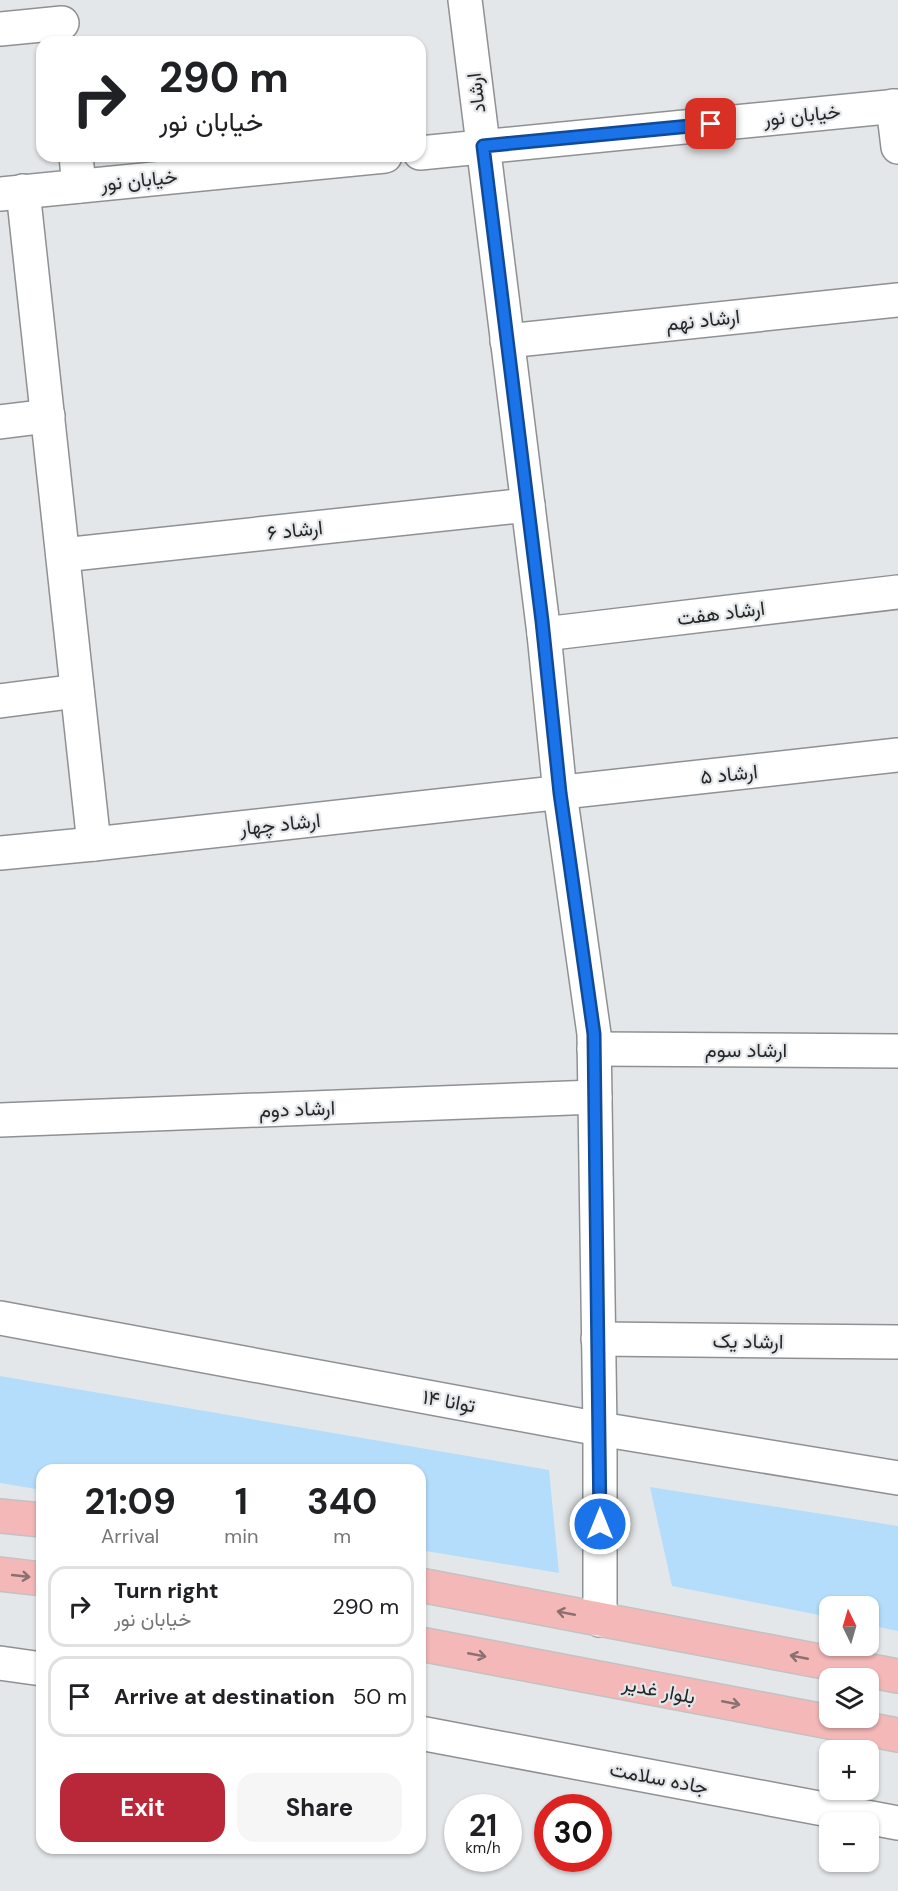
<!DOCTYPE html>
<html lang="en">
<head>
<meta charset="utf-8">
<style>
  body { margin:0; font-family:"DM Sans",Vazirmatn,sans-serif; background:#f6f6f6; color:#202124; height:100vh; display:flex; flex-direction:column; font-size:22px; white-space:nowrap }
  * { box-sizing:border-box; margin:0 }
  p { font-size:20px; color:#757577 }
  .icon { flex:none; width:33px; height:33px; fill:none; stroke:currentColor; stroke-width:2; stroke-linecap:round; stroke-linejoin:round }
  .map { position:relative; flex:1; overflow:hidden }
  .drawer { position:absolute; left:36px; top:1464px; width:390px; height:390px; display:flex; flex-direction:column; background:#fff; border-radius:18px; box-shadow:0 2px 4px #0004 }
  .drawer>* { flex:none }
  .guide { position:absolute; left:36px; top:36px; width:390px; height:126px; border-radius:18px; box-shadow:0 2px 4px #0004; background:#fff; color:#202124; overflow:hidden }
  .needle { width:39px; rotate:355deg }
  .controls { position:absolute; left:819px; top:1596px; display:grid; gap:12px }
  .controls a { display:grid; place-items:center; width:60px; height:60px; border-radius:12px; background:#fff; box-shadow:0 2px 4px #0004; font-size:30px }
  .speed { position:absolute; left:444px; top:1794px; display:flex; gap:12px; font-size:30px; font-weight:700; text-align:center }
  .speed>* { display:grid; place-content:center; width:78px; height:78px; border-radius:50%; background:#fff; box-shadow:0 2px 4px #0004; line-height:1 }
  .speed small { font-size:15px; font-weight:400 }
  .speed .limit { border:9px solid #d22; background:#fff; color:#111 }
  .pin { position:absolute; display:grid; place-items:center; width:51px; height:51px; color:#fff; margin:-26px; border-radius:12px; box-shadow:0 3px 9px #0006 }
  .me { position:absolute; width:66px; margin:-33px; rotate:0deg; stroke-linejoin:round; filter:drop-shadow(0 0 4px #0008) }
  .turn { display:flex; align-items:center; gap:21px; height:126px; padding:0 24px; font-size:27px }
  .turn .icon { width:78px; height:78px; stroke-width:2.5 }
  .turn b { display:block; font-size:42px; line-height:51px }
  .eta { display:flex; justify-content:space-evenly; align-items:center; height:102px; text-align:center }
  .eta b { font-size:36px; font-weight:700; line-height:42px }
  .primary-button { display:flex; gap:12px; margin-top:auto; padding:12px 24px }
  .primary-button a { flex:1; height:69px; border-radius:18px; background:#b92838; color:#fff; font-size:24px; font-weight:700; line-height:69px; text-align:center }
  .primary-button a+a { background:#f6f6f6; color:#202124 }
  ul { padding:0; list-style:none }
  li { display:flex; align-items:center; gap:18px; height:81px; margin:0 12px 9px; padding:0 12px; border:3px solid #e0e0e0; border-radius:18px }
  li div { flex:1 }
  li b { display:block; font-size:22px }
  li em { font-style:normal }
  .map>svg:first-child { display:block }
  .green { fill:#b4ddfb }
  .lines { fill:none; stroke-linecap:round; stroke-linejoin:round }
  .minor-casing { stroke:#8e9193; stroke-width:36 }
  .major-casing { stroke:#c2c2c3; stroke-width:36 }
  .minor { stroke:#fff; stroke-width:33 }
  .major { stroke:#f4b8b8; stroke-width:33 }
  .oneway { stroke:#8c6f70 }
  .route-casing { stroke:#114b97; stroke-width:15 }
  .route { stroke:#1a73e8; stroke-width:10 }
  .labels { text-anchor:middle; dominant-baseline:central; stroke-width:4.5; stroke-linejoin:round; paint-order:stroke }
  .street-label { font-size:20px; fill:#252627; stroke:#e4e7e9 }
</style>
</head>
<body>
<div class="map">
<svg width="898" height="1891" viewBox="0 0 898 1891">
  <rect width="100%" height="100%" fill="#e4e7e9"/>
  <g class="green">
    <polygon points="0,1376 549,1470 559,1573 420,1550 420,1470 42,1470 42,1490 0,1483"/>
    <polygon points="650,1487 898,1526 898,1631 869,1625 868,1606 830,1606 829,1617 672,1586"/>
  </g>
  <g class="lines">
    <defs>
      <g id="minor">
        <polyline points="465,0 544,634 560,793 594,1034 600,1429 600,1620"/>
        <polyline points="0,29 62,23"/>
        <polyline points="893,106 898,147"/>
        <polyline points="420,153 898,106"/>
        <polyline points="76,156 79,186"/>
        <polyline points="23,191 94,844"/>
        <polyline points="0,194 385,156"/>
        <polyline points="507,341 898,300"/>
        <polyline points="0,422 48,416"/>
        <polyline points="63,555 528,505"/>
        <polyline points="544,634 898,592"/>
        <polyline points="0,701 77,691"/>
        <polyline points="0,853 94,844 898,755"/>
        <polyline points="594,1049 898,1051"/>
        <polyline points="0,1120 595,1097"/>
        <polyline points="0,1318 600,1429 898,1478"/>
        <polyline points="598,1339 898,1342"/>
        <polyline points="0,1663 42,1669"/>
        <polyline points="420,1733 898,1823"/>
      </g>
      <g id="major">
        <polyline points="0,1516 42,1520"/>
        <polyline points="0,1574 42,1579"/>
        <polyline points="420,1585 898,1676"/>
        <polyline points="420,1644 898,1735"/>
      </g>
    </defs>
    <use href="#minor" class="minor-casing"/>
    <use href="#major" class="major-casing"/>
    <use href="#minor" class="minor"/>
    <use href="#major" class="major"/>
  </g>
  <defs><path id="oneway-shaft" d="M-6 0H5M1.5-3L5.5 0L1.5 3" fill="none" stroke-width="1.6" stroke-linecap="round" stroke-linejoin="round" transform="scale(1.5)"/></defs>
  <g class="oneway">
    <use href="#oneway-shaft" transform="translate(21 1576) rotate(6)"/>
    <use href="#oneway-shaft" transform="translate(566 1613) rotate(-169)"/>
    <use href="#oneway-shaft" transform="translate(477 1655) rotate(11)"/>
    <use href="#oneway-shaft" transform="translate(799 1657) rotate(-169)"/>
    <use href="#oneway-shaft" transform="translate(731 1703) rotate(11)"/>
  </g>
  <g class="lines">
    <defs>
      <polyline id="route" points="600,1524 594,1034 560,793 542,621 483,146 711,124"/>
    </defs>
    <use href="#route" class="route-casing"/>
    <use href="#route" class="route"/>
  </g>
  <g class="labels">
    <g class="street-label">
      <text transform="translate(476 93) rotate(-97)">ارشاد</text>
      <text transform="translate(802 115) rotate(-6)">خیابان نور</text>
      <text transform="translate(139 180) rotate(-6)">خیابان نور</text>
      <text transform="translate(703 320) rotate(-6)">ارشاد نهم</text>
      <text transform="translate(295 530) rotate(-6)">ارشاد ۶</text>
      <text transform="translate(721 613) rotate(-7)">ارشاد هفت</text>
      <text transform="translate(729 774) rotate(-6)">ارشاد ۵</text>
      <text transform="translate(280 824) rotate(-6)">ارشاد چهار</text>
      <text x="746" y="1050">ارشاد سوم</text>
      <text transform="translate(297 1109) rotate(-2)">ارشاد دوم</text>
      <text transform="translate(748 1341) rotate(1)">ارشاد یک</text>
      <text transform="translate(449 1401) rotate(10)">توانا ۱۴</text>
      <text transform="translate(659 1690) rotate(11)">بلوار غدیر</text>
      <text transform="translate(659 1778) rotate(11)">جاده سلامت</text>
    </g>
  </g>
</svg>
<div class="controls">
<a><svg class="needle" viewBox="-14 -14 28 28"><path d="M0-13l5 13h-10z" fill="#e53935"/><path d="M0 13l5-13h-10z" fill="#757577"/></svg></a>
<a><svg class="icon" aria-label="layers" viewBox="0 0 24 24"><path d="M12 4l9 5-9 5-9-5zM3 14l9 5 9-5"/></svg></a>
<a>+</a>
<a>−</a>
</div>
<div class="speed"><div>21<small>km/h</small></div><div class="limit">30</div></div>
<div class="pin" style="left:711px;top:124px;background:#d93025"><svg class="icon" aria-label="arrive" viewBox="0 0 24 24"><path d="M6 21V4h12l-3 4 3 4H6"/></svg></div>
<svg class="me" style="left:600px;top:1524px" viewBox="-20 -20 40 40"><circle r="17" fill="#1a73e8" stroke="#fff" stroke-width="3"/><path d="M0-11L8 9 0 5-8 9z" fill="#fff"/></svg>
<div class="guide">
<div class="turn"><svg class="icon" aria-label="right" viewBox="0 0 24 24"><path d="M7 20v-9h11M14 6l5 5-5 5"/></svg><div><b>290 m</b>خیابان نور</div></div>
</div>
<section class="drawer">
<div class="eta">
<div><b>21:09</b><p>Arrival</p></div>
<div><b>1</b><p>min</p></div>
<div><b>340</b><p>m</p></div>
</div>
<ul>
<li><svg class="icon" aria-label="right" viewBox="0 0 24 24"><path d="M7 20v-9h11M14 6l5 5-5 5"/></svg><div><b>Turn right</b><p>خیابان نور</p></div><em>290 m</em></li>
<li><svg class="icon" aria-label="arrive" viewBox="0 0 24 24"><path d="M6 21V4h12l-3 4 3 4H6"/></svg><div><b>Arrive at destination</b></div><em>50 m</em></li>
</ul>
<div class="primary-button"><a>Exit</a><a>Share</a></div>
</section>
</div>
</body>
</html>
